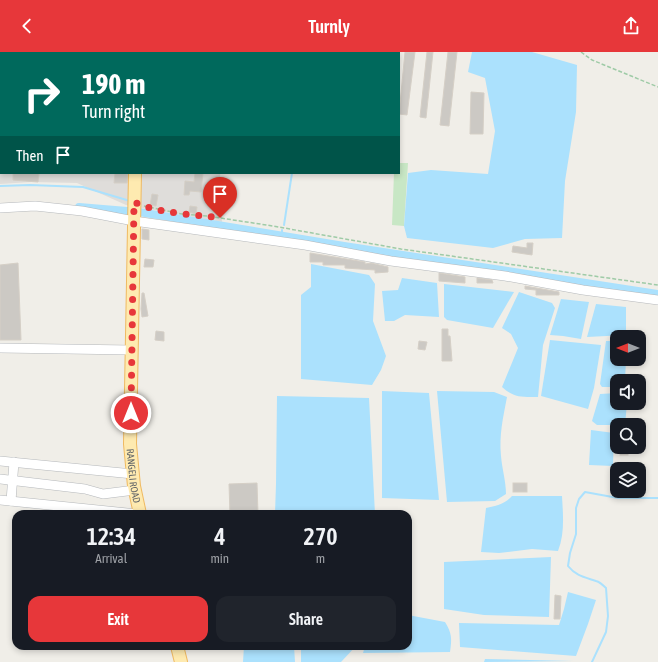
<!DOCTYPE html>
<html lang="en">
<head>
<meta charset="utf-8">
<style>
  body { margin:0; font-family:"Asap Condensed",sans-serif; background:#20242c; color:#f1f3f6; height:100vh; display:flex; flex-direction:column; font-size:15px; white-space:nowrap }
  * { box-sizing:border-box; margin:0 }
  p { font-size:13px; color:#9ea1a6 }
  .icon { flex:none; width:22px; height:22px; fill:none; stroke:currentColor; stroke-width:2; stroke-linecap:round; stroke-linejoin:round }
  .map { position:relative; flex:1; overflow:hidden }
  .sheet { position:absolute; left:12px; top:458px; width:400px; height:140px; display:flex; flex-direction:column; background:#171b24; border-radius:12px; box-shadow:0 2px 6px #0003 }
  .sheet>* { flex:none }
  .banner { position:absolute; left:0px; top:0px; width:400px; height:122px; box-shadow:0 2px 6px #0003; background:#00695c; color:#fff; overflow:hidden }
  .needle { width:26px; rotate:270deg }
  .fabs { position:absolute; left:610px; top:278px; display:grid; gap:8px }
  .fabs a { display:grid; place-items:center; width:36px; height:36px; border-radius:8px; background:#171b24; box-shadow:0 2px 6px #0003; font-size:20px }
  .pin { position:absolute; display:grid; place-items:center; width:34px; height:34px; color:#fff; margin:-41px -17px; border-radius:50% 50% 50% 0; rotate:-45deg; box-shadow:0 0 4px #0007 }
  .pin .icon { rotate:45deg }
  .me { position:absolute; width:44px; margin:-22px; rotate:0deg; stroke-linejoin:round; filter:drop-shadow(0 0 3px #0008) }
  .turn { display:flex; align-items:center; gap:14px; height:84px; padding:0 16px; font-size:18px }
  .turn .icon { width:52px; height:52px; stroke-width:2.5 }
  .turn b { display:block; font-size:28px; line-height:34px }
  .then { display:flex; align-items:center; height:38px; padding:0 16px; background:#0003; gap:8px; font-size:15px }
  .eta { display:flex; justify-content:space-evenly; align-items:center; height:68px; text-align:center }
  .eta b { font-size:24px; font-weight:600; line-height:28px }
  .button { display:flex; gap:8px; margin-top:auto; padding:8px 16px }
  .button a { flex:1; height:46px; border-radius:12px; background:#e7373a; color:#fff; font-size:16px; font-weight:600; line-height:46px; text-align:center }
  .button a+a { background:#20242c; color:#f1f3f6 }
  header { display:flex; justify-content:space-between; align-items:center; height:52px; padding:0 16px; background:#e7373a; color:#fff; font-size:18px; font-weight:600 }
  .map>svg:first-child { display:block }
  .industrial { fill:#dfddda }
  .green { fill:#c8e7c5 }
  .water { fill:#abe1fd }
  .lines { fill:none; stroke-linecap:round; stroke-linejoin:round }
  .stream { stroke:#abe1fd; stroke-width:2 }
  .canal { stroke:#abe1fd; stroke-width:8 }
  .building { fill:#ccc9c4; stroke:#d5cfc6 }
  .minor-casing { stroke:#b5b8bb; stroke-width:10 }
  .major-casing { stroke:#efba62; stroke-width:14 }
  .path { stroke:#9fcba7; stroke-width:1.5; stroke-dasharray:4 2; stroke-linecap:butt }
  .minor { stroke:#fff; stroke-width:9 }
  .major { stroke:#feeab0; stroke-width:12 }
  .route { stroke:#e7373a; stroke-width:7; stroke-dasharray:0 12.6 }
  .labels { text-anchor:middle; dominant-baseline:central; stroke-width:3.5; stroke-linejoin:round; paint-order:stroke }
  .street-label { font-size:10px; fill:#5f6367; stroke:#fff }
</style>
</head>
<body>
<header><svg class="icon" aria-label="back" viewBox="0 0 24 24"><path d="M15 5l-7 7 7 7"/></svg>Turnly<svg class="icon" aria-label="share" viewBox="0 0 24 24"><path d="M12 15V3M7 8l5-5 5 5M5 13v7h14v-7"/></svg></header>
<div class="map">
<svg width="658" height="610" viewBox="0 0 658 610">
  <rect width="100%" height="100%" fill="#f0eee8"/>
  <polygon class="industrial" points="0,0 273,0 273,1 1,1 1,121 220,121 222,170 126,153 77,131 31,130 0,132"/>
  <polygon class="green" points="399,111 408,111 404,174 392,173 394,121 399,121"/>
  <g class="water">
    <polygon points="472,0 532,0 577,13 576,60 565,129 562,186 525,187 493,196 407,186 404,174 408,121 431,118 488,122 495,79 485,26 468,20"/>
    <polygon points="311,212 369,223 375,232 373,269 386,304 381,318 372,333 301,327 301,243 311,235"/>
    <polygon points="402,226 437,231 439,265 405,263 394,269 385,269 382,239 398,238"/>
    <polygon points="444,232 514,240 493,276 447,268 444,265"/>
    <path d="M 519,240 L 552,251 L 555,256 L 543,293 L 538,345 C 521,345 514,346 502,335 L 518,296 L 511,282 L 502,276 Z"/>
    <polygon points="561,247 589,250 581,287 563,284 550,283"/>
    <polygon points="596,252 626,255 626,283 587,285"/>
    <polygon points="550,288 601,293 594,336 588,357 541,344"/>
    <polygon points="606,289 617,289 617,307 626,307 625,329 617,329 617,335 602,335 600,332"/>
    <polygon points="382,339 429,341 439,448 382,446"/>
    <path d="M 437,339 L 494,340 L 507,345 C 503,366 499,383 501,404 C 502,417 506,429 506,442 L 495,449 L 447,450 Z"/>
    <polygon points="617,341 617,351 627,351 625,373 597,373 592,369 600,342"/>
    <polygon points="277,344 369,346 375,462 275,462 276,432"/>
    <polygon points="591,378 614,381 613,414 589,413"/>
    <path d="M 512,444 L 562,444 C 563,463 565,481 558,499 L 532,497 L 499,501 L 481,500 L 486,456 C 496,454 505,452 512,444 Z"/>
    <polygon points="551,505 549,565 484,563 444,557 444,510"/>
    <polygon points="568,540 596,548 588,572 576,604 460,595 459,571 559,573 564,557"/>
    <path d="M 408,563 L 445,570 C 452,581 452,587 450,600 L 363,601 L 365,594 L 408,594 Z"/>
    <polygon points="244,594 294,594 295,610 243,610"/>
    <polygon points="301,594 356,594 341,610 301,610"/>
    <polygon points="485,607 574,609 484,610"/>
  </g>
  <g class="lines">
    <g class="stream">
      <polyline points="310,1 310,0"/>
      <polyline points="0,134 30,133 83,135 130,149"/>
      <polyline points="284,173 292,121"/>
      <polyline points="282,184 282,178"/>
      <path d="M 592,610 L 606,580 L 608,564 L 606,536 C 603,533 600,530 596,529 C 584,525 576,524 568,514 L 570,501 L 576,482 L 576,456 L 579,447 L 585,440 L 618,446 L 658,446"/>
    </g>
    <polyline class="canal" points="79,155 139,160 344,194 658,242"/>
  </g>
  <g class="building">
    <polygon points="405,0 415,0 407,63 399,62"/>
    <polygon points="427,0 433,0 426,66 420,65"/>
    <polygon points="448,0 457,0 449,74 440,73"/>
    <polygon points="471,40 484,41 483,82 470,82"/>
    <polygon points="13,121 39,121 38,130 13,128"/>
    <polygon points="115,121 128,121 127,131 114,131"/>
    <polygon points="195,121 203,121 201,140 190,139 189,143 184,143 185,129 194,130"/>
    <polygon points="152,142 158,143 156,154 150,153"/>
    <polygon points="190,154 197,155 196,162 189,160"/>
    <polygon points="142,177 149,178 149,188 142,187"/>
    <polygon points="527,191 533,191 532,203 512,200 513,194 527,196"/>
    <polygon points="310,201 365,210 365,212 371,211 388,215 388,220 375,221 375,218 345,216 345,213 323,213 323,210 310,210"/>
    <polygon points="145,207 154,208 153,215 144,215"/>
    <polygon points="18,211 21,288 0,288 0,213"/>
    <polygon points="439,221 465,225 465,231 439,229"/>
    <polygon points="477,226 492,228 493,231 477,231"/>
    <polygon points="525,234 559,240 559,243 536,243 536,238 525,237"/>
    <polygon points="142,241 144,241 148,264 142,265 141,257"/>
    <polygon points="442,277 448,277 448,284 450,284 452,309 442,309"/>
    <polygon points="156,279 164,280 164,289 155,288"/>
    <polygon points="419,289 427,290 425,298 418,297"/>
    <rect x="620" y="395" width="8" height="8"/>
    <polygon points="257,431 258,462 230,462 229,432"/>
    <rect x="513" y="431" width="14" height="9"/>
    <polygon points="555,543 561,544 560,567 554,567"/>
  </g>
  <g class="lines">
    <defs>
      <g id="minor">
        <polyline points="0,156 35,154 82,159 134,169 305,193 391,209 505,224 583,238 658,248"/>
        <polyline points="0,296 131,298"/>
        <polyline points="0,409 133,422"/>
        <polyline points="0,427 85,437 103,442 135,438"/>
        <polyline points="0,448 137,462"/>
        <polyline points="11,449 14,410"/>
      </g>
      <g id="major">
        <polyline points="136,0 136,1"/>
        <path id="s1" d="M 135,121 L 130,392 L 134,434 L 140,462"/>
        <polyline points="177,594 181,610"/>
      </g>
    </defs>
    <use href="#minor" class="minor-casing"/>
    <use href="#major" class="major-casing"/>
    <g class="path">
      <polyline points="193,0 194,1"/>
      <polyline points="581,0 592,8 658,35"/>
      <polyline points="257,1 258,0"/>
      <polyline points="144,154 182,162 207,164 273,174 401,197 658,233"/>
    </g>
    <use href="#minor" class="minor"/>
    <use href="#major" class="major"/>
  </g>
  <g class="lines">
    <path class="route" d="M 131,361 L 134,150 C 161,162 192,162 220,166"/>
  </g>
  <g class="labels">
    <g class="street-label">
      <text stroke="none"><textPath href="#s1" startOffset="303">RANGELI ROAD</textPath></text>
    </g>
  </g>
</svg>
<div class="fabs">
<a><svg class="needle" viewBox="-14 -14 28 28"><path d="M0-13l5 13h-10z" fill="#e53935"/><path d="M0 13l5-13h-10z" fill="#9ea1a6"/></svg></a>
<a><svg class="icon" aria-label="sound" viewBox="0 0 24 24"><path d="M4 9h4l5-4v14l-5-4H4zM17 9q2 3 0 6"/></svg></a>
<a><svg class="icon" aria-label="search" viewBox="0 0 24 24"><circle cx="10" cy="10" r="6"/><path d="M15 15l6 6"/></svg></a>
<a><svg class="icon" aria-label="layers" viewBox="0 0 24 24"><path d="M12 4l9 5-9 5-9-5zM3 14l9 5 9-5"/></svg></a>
</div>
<div class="pin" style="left:220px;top:166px;background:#d93025"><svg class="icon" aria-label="arrive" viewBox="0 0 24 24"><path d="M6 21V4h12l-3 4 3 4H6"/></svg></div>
<svg class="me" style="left:131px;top:361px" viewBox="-20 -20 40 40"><circle r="17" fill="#e7373a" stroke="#fff" stroke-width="3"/><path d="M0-11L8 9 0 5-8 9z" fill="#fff"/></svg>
<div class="banner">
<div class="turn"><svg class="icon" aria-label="right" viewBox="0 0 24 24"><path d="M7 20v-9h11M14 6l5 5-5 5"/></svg><div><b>190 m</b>Turn right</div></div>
<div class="then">Then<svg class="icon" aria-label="arrive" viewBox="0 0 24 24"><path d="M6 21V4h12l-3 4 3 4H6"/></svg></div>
</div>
<section class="sheet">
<div class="eta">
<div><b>12:34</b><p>Arrival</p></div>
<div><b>4</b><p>min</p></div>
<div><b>270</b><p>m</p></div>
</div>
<div class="button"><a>Exit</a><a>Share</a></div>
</section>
</div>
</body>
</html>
